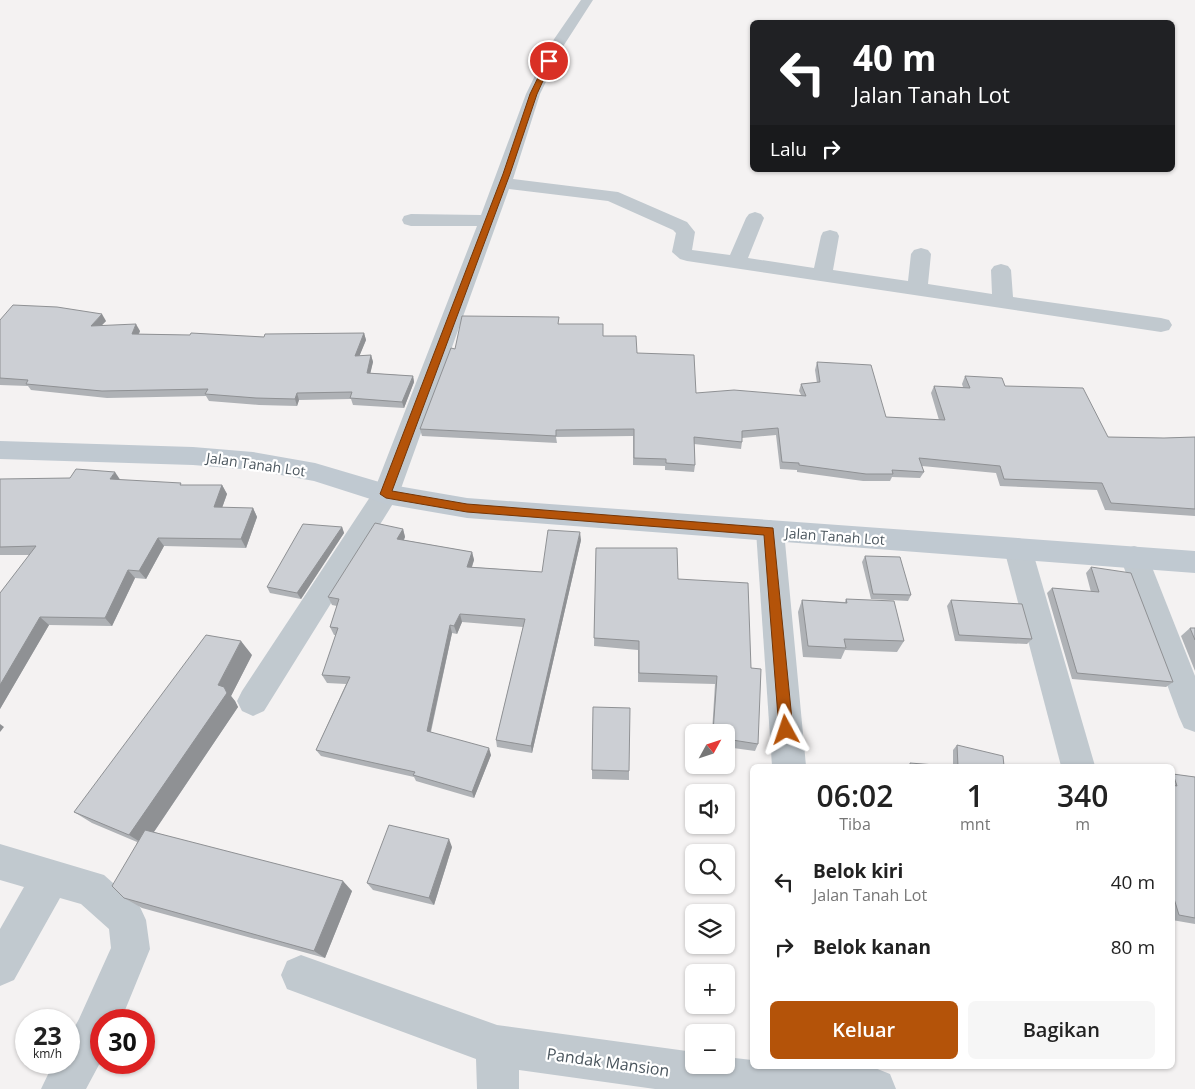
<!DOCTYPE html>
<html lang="id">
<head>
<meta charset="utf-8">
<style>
  body { margin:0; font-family:"Open Sans",sans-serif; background:#f6f6f6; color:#222; height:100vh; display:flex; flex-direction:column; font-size:19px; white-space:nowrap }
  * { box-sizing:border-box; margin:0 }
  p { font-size:16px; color:#767676 }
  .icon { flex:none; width:28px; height:28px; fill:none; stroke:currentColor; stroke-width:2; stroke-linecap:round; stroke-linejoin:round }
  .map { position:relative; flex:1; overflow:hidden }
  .sheet { position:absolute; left:750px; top:764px; width:425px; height:305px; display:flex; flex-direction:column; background:#fff; border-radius:8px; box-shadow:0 1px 4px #0004 }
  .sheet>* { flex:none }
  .hud { position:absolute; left:750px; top:20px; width:425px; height:152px; border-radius:8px; box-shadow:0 1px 4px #0004; background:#202124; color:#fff; overflow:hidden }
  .needle { width:32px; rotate:50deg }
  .tools { position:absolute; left:685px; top:724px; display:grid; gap:10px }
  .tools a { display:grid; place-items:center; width:50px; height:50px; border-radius:8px; background:#fff; box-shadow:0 1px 4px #0004; font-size:25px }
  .speed { position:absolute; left:15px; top:1009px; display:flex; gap:10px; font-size:25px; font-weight:700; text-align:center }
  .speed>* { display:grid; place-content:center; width:65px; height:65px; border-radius:50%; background:#fff; box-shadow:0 1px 4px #0004; line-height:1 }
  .speed small { font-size:12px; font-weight:400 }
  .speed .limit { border:8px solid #d22; background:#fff; color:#111 }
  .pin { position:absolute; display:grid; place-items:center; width:42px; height:42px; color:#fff; margin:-21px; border:2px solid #fff; border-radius:50%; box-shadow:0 1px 5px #0007 }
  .me { position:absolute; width:55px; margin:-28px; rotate:355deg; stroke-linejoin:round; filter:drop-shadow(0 0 4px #0008) }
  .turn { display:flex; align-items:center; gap:18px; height:105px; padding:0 20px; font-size:22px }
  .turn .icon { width:65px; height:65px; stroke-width:2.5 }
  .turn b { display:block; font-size:35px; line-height:42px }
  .then { display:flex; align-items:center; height:48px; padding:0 20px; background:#0003; gap:10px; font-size:19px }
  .eta { display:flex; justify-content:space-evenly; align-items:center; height:85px; text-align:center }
  .eta b { font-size:30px; font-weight:600; line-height:35px }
  .cta { display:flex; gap:10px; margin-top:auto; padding:10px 20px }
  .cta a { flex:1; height:58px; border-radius:8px; background:#b45309; color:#fff; font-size:20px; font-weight:600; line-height:58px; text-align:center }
  .cta a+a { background:#f6f6f6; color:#222 }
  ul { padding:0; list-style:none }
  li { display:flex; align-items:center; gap:15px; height:65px; padding:0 20px }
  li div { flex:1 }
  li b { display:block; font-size:19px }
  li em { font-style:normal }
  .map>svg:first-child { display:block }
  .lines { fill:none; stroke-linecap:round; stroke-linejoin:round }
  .street { fill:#c1c9cf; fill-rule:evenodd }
  .secondary { fill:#c0c9d1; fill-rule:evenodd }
  .wall { fill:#afb2b6 }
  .shaded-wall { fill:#8f9194 }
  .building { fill:#cccfd4; stroke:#8f9194 }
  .route { fill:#b45309; stroke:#753606 }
  .labels { text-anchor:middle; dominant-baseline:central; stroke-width:4.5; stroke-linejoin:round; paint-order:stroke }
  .street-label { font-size:14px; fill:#4b565e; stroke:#fff }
  .near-street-label { font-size:16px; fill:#4b565e; stroke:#fff }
</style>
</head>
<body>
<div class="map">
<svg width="1195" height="1089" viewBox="0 0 1195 1089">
  <rect width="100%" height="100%" fill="#f4f2f2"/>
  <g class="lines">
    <g class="street">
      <polygon points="581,0 593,0 564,45 540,94 513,179 618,192 687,222 695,232 692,250 730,255 746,218 749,214 755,212 761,214 764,218 748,258 814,268 821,236 823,232 830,230 837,232 839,236 833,270 908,281 911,254 914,250 921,248 928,250 931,254 928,284 992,294 991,270 994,266 1001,264 1008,266 1011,270 1013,297 1161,318 1169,320 1172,325 1169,330 1161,332 687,261 680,259 672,252 676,233 673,230 608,201 509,189 399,494 264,711 253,716 242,711 237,701 242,691 374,491 477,226 411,226 404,224 402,220 404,216 411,214 481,215 526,94 550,45"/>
      <polygon points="770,520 780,524 784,531 806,766 772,766 756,531 760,524"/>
      <polygon points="1018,538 1028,541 1032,549 1095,766 1061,766 1004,549 1008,541"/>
      <polygon points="1134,546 1144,549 1148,557 1195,676 1195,732 1184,728 1179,717 1120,557 1124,549"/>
      <polygon points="0,844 104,875 140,907 146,920 150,949 121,1020 101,1020 101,1061 86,1089 41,1089 54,1062 69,1062 69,1037 79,1019 111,948 109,929 81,904 60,898 14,980 0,986 0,929 24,887 0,880"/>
      <polygon points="301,955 497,1025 694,1052 694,1065 726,1065 726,1057 752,1060 752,1066 875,1068 890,1074 896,1089 655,1089 519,1070 519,1089 477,1089 476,1059 287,989 281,975 287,961"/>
    </g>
    <polygon class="secondary" points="0,441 193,447 253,452 315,463 386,484 467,498 1195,551 1195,573 467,518 386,504 314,481 253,470 193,465 0,459"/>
  </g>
  <g class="wall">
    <polygon points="0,320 106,321 102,325 140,331 139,334 264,337 364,333 366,340 359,356 371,355 373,362 370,373 413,376 414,382 404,408 353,405 351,399 299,400 297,406 259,405 209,401 206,396 107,398 31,390 28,386 0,385"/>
    <polygon points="560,324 603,336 637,353 696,393 801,395 799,391 801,384 817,383 815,370 817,362 886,417 939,420 931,393 934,386 963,387 962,384 965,376 1005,386 1108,437 1164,438 1195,437 1195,516 1105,510 1097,490 1000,486 996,473 922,466 924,472 920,478 892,477 890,481 863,481 797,472 797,470 780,469 776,435 742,438 742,442 741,449 694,444 695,465 694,472 665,470 665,466 633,465 633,436 556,437 557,443 422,436 420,429 455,349"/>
    <polygon points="0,479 120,480 183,485 222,485 227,494 222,508 253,508 257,517 246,548 164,546 146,579 135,578 112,626 49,625 0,709 0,593 30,555 0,555"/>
    <polygon points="342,527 344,533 301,599 270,593 267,587"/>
    <polygon points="403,529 405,537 404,540 472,552 474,560 472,567 542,572 581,540 532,753 497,747 496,740 523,627 462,622 457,634 452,633 431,732 491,755 474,798 416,781 414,777 321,756 316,750 346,684 327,683 322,675 336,635 334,635 330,627 337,606 332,605 328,597"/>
    <polygon points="596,548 751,668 758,744 755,751 726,747 726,732 712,732 715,684 638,682 638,650 594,646"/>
    <polygon points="865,556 911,595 908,601 871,599 862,562"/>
    <polygon points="1091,567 1173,682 1166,687 1072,679 1047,593 1052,588 1091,592 1086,573"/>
    <polygon points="846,599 904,641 897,652 845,650 841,659 803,657 798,612 802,600 845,602"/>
    <polygon points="951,600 1032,639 1027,644 955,641 947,606"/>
    <polygon points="1190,628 1195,628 1195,671 1181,636"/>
    <polygon points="252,655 231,696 235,701 238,707 154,832 352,891 325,958 142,908 124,898 137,842 92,823 74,812"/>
    <polygon points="957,745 1004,766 953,766 953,750"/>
    <polygon points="592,770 629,771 629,780 592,779"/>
    <polygon points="1173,774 1195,777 1195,924 1172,920"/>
    <polygon points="452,847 434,905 373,890 367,883"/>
  </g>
  <g class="shaded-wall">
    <polygon points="102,314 106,321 95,332 91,326"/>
    <polygon points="136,324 140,331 135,341 132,334"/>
    <polygon points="364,333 366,340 357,362 355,356"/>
    <polygon points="371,355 373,362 369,379 367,373"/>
    <polygon points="413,376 414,382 404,408 402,402"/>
    <polygon points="297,393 299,400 297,406 295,399"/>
    <polygon points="115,472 121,481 110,479"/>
    <polygon points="222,485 227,494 219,516 214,507"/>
    <polygon points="253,508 257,517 246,548 241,539"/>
    <polygon points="342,527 344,533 301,599 297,593"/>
    <polygon points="403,529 405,537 400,547 397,539"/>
    <polygon points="580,532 581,540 532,753 531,746"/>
    <polygon points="158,538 164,546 146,579 139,571"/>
    <polygon points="472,552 474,560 469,575 467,567"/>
    <polygon points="128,570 135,578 112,626 105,618"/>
    <polygon points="460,614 462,622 457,634 454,626"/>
    <polygon points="40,617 49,625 0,709 0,685"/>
    <polygon points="450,625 452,633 429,738 427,731"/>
    <polygon points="241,641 252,655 231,696 235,701 238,707 145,845 129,835 218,685"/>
    <polygon points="0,724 4,727 0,732"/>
    <polygon points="489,748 491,755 474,798 472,792"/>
    <polygon points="449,839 452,847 434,905 429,898"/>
    <polygon points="343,881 352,891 325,958 314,951"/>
  </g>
  <g class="building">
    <polygon points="13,305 57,307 102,314 91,326 136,324 132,334 190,335 191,333 264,337 265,334 364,333 355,356 371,355 367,373 413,376 402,402 350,398 352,392 297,393 295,399 256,398 205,394 208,389 102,391 26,384 28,380 0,378 0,320"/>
    <polygon points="462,316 559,317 558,324 603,324 603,336 636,336 637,353 694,355 696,393 734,390 806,396 801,384 820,382 817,362 871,365 886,417 945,420 934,386 970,388 965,376 1002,378 1005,386 1083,388 1108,437 1164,438 1195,437 1195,509 1111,503 1102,483 1004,479 1000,466 919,458 924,472 892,470 893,474 866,474 799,465 799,463 782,462 778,428 742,431 742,442 694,437 695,465 666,463 666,459 634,458 634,429 556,430 556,436 420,429 451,348 455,349"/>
    <polygon points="76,469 115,472 110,479 181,483 180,485 222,485 214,507 253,508 241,539 158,538 139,571 128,570 105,618 40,617 0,685 0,593 36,546 0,547 0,479 70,478"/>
    <polygon points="375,523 403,529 397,539 472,552 467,567 542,572 548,530 580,532 531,746 496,740 525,619 460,614 454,626 450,625 427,731 489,748 472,792 413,775 415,772 316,750 350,677 322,675 338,628 330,627 339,599 328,597"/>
    <polygon points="303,524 342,527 297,593 267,587"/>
    <polygon points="596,548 677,548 678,579 748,583 751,668 761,669 758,744 726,739 726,732 713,732 717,676 639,673 639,641 594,638"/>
    <polygon points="865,556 900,557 911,595 873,594"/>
    <polygon points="1091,567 1131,573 1173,682 1077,673 1052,588 1099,592"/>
    <polygon points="846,599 894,601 904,641 844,639 846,648 808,646 802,600 847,603"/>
    <polygon points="951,600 1022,604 1032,639 959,635"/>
    <polygon points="1190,628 1195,628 1195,640"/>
    <polygon points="206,635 241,641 218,685 224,687 227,693 129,835 74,812"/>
    <polygon points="593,707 630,708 629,771 592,770"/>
    <polygon points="957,745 1003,756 1004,766 958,766"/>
    <polygon points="910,763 948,766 910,766"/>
    <polygon points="1173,774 1195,777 1195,918 1179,915 1172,892 1172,785 1177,786"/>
    <polygon points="389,825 449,839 429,898 367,883"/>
    <polygon points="145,830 343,881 314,951 124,898 112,886"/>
  </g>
  <polygon class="route" points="549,60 552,61 537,94 510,174 392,491 467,504 773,528 793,730 791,735 786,737 781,735 779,730 764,535 467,512 386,498 380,494 503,174 530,94 546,61"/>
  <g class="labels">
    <g class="street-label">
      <text transform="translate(256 464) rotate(8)">Jalan Tanah Lot</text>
      <text transform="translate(835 536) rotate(4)">Jalan Tanah Lot</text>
    </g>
    <g class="near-street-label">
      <text transform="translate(608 1062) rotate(8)">Pandak Mansion</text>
    </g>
  </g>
</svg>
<div class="tools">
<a><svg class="needle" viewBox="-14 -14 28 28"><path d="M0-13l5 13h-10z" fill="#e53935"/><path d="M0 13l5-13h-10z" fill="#767676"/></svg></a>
<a><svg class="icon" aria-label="sound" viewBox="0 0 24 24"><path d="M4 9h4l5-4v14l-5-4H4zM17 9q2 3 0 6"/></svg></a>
<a><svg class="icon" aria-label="search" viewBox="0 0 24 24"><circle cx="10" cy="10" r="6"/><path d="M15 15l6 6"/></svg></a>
<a><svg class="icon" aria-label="layers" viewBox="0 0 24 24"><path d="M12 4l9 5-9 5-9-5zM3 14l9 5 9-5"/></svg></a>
<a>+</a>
<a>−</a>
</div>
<div class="speed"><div>23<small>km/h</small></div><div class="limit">30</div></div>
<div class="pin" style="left:549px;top:61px;background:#d93025"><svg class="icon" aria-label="arrive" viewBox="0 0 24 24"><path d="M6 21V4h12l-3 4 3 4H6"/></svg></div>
<svg class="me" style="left:786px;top:730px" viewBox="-20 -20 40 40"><path d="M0-17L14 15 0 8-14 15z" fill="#b45309" stroke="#fff" stroke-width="4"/></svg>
<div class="hud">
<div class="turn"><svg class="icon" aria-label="left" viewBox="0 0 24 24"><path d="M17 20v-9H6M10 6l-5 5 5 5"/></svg><div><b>40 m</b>Jalan Tanah Lot</div></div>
<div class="then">Lalu<svg class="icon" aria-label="right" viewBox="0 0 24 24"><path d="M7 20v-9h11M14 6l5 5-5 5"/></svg></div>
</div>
<section class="sheet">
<div class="eta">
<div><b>06:02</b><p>Tiba</p></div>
<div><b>1</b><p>mnt</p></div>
<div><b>340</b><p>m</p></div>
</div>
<ul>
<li><svg class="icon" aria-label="left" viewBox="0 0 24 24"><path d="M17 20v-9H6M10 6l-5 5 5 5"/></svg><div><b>Belok kiri</b><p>Jalan Tanah Lot</p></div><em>40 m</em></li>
<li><svg class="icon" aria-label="right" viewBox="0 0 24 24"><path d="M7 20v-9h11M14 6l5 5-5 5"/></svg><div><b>Belok kanan</b></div><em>80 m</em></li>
</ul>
<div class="cta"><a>Keluar</a><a>Bagikan</a></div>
</section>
</div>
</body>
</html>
